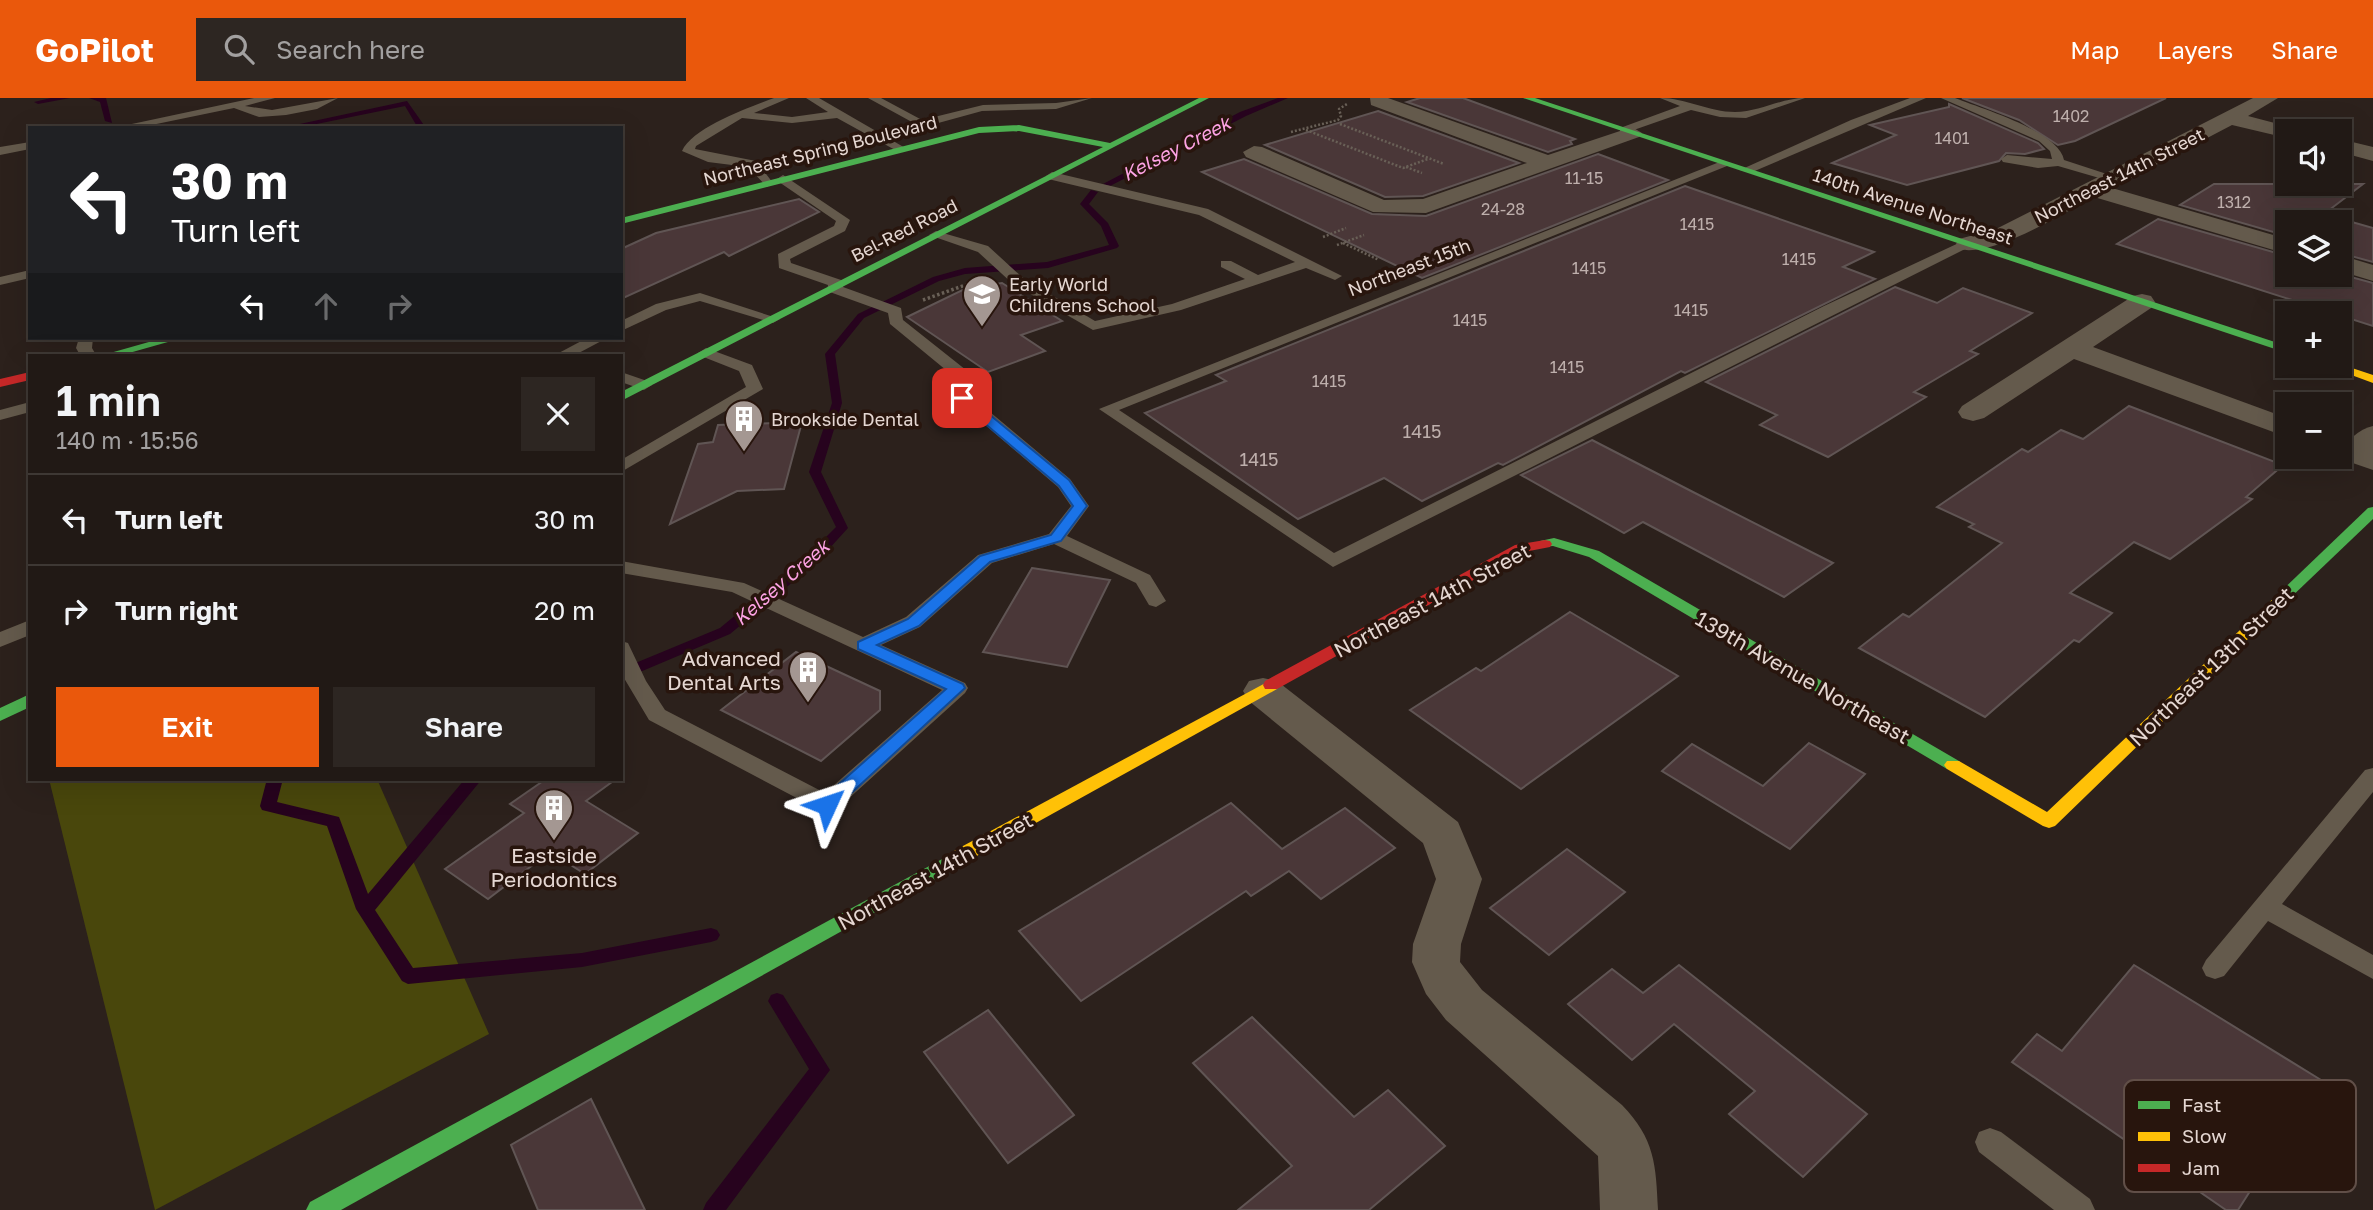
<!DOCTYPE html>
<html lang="en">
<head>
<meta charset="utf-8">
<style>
  body { margin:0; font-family:"Golos Text",sans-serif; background:#2d2622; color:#f1f3f6; height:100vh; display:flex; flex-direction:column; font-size:26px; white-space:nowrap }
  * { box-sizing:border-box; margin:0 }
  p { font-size:23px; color:#a2a0a0 }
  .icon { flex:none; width:38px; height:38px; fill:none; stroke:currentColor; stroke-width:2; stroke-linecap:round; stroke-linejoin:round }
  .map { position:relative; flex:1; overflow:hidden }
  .drawer { position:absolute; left:28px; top:256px; width:595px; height:427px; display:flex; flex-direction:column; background:#211915; border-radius:0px; box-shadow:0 7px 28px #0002,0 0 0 2px #3e3834 }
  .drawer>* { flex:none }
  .guide { position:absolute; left:28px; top:28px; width:595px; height:214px; border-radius:0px; box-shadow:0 7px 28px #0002,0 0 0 2px #3e3834; background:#202124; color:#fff; overflow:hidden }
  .fabs { position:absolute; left:2275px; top:21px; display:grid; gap:14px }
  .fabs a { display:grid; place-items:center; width:77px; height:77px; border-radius:0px; background:#211915; box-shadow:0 7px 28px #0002,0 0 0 2px #3e3834; font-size:35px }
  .pin { position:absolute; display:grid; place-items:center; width:60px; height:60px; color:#fff; margin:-30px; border-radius:14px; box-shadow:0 4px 10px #0006 }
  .me { position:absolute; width:77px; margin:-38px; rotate:48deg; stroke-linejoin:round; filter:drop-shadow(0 0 5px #0008) }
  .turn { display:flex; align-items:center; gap:24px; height:147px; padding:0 28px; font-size:32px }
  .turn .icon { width:91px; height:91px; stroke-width:2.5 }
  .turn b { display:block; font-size:49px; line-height:60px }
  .lanes { display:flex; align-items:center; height:66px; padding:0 28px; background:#0003; justify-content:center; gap:35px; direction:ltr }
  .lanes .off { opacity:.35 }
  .round { display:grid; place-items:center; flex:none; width:74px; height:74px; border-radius:0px; background:#2d2622 }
  .headline { display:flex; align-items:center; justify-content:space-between; height:119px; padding:0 28px }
  h1 { font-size:42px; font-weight:600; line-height:52px }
  .button { display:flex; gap:14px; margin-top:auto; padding:14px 28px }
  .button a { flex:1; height:80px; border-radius:0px; background:#ea580c; color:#fff; font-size:28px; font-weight:600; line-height:80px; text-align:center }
  .button a+a { background:#2d2622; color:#f1f3f6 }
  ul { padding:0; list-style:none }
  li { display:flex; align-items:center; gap:21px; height:91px; padding:0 28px; border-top:2px solid #3e3834 }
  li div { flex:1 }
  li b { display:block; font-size:26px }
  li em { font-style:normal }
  header { display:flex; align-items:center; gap:42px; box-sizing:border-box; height:98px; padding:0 35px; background:#ea580c; color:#fff }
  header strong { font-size:33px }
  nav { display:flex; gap:38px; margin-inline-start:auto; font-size:24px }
  .search { width:490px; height:63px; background:#2d2622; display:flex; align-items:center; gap:18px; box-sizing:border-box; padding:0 24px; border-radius:0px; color:#a2a0a0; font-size:26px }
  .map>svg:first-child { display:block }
  .forest { fill:#49470c }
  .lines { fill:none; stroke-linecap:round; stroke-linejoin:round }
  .stream { fill:#27031e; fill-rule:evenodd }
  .building { fill:#4a3738; stroke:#605554; stroke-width:2 }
  .path-far1 { stroke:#696057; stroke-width:2.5; stroke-dasharray:2 2; stroke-linecap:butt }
  .path { stroke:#696057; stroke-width:3.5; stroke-dasharray:2.5 2.5; stroke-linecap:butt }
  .lane { fill:#645a4c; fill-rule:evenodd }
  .street { fill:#645a4c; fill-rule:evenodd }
  .fast { fill:#4caf50; fill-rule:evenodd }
  .slow { fill:#ffc107; fill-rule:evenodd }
  .jam { fill:#c62828; fill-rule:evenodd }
  .route { fill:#1a73e8; stroke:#114b97; stroke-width:2 }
  .labels { text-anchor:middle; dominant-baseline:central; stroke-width:7; stroke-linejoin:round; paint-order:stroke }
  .far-number-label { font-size:16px; fill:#beafac }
  .far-street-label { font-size:18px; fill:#e5d7d2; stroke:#28150d }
  .far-poi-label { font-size:18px; fill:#e5d7d2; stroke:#28150d; text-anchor:start }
  .number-label { font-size:18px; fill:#beafac }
  .far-water-label { font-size:19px; font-style:italic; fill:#fda2e3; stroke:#28150d }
  .street-label { font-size:21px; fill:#e5d7d2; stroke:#28150d }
  .poi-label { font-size:21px; fill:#e5d7d2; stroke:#28150d; text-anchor:end }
  .key { fill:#28150d; stroke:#614f48; stroke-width:2 }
  .key-label { font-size:19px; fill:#e5d7d2 }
</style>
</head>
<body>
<header>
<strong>GoPilot</strong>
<div class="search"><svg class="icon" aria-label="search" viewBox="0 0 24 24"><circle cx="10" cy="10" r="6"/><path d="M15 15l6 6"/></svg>Search here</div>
<nav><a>Map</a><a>Layers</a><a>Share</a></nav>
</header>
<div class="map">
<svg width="2373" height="1112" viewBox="0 0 2373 1112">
  <rect width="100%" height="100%" fill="#2c211c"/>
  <polygon class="forest" points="49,681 377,681 489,936 155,1112"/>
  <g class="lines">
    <g class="stream">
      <polygon points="51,0 70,0 38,6 34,4"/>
      <polygon points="89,0 106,0 112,25 105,23 100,4"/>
      <polygon points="1278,0 1288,0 1246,18 1110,88 1103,86 1240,14"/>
      <polygon points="407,3 426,30 418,30 405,8 297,30 281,30"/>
      <polygon points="1091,92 1098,94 1089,106 1108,125 1119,148 1117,150 1048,170 965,176 939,183 864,220 835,256 842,305 821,374 848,430 817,464 730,536 621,582 621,571 720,530 807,458 836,429 809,374 832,305 825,256 858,216 933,179 965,170 1047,164 1109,147 1101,128 1080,106"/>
      <polygon points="267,681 283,681 277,704 339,719 368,796 465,681 482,681 375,812 413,870 582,855 711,830 717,832 720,837 717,842 711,844 582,869 408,886 402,883 356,811 327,728 262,712 260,708"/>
      <polygon points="777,895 783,897 830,972 726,1112 703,1112 706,1105 809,971 768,903 771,897"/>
    </g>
  </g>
  <g class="building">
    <polygon points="1420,0 1463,0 1575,41 1570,43 1572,46 1548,54 1407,4"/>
    <polygon points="1962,0 2166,0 2075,43 2058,47 2019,22"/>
    <polygon points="1949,6 2038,45 2044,51 2025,56 2006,55 1999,63 1907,87 1832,65 1896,37 1870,27 1949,9"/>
    <polygon points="1378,13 1519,65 1423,98 1385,99 1265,47"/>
    <polygon points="1598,56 1668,82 1422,180 1202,74 1244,61 1372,116 1426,118"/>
    <polygon points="2214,86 2363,86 2324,116 2373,130 2373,164 2340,155 2340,124 2287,124 2287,138 2180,107"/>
    <polygon points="1685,88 1874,154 1843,169 1875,181 1685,275 1681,273 1503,367 1498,365 1422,403 1384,380 1298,421 1145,315 1226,283 1216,277"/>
    <polygon points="799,101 819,114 729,158 724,154 621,201 621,151 656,135"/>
    <polygon points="2158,121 2287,158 2287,177 2340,176 2373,185 2373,228 2117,146"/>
    <polygon points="981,183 989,187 1002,185 1062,223 1021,237 1045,253 988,274 907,219"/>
    <polygon points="1895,189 1937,205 1963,190 2032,215 1970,253 1978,256 1914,294 1926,299 1828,359 1760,327 1777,317 1706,284"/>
    <polygon points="2129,308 2283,367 2246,399 2252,401 2170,461 2134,444 2070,495 2112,515 2079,544 2074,542 1985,619 1859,550 1903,516 1909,519 2002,445 1969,429 1974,426 1937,409 2022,351 2028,354 2061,332 2083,341"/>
    <polygon points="802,324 784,391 737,393 670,426 698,346 713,344 718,327"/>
    <polygon points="1592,342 1693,394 1833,465 1784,499 1643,424 1624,435 1521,377"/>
    <polygon points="1032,470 1110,482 1067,569 983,554"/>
    <polygon points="1570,514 1678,578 1521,691 1410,612 1476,570 1481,573"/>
    <polygon points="796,554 880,593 880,612 821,663 721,612"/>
    <polygon points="1809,645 1865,676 1790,751 1662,673 1692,646 1763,688"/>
    <polygon points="546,681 616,681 586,703 638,735 585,776 550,754 488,801 445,771 524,715 510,706"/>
    <polygon points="1231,705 1282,751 1345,710 1395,750 1321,801 1289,773 1251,798 1246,793 1081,903 1019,833"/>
    <polygon points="1567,751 1625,794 1549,857 1490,810"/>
    <polygon points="1679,867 1867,1016 1803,1079 1729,1016 1755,993 1674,926 1632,962 1568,906 1612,871 1643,895"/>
    <polygon points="2134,867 2321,982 2238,1112 2226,1112 2012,964 2037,936 2062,953"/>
    <polygon points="988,912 1074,1017 1008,1065 924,954"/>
    <polygon points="1252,919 1354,1019 1388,992 1445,1048 1369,1112 1238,1112 1292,1068 1193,965"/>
    <polygon points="591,1001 645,1112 538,1112 511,1047"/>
  </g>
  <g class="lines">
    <g class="path-far1">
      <polyline points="1340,26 1444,66"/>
      <polyline points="1306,32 1403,70 1428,61"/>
      <polyline points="1291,34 1338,22 1341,18 1339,11 1347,6"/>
      <polyline points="1406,69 1422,75"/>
      <polyline points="1323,139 1346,130"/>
      <polyline points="1343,145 1379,162"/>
      <polyline points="1337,147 1364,137"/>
    </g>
    <polyline class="path" points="923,202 974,184"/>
    <g class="lane">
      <polygon points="254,0 275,0 245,8 272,12 338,0 317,11 286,17 259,19 234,10 137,30 113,30"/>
      <path d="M 774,0 L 789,0 L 754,15 L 792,19 L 828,14 L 806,0 L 819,0 L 907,51 L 897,53 L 837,20 L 792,25 L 742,20 L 696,48 L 695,51 L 756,63 L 773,85 L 767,89 L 748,69 L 708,64 L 682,53 C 693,29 750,9 774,0 Z"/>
      <polygon points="868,0 881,0 922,22 983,7 1056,5 1092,0 1056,11 982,13 931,27 938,32 932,35"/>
      <path d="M 1660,0 C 1686,0 1709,14 1735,14 C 1760,14 1781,0 1805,0 L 1746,20 L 1720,19 L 1691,12 L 1628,34 L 1620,34 L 1620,30 L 1680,8 Z"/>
      <polygon points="1910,0 1926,0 1750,75 1740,72 1851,22"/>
      <path d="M 1941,0 L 1955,0 C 1982,11 2059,33 2064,62 L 2119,80 L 2113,84 L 2058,68 L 2038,70 L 2003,64 L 2001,61 L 2007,57 L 2052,61 L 2050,53 L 2039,43 Z"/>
      <polygon points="30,44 30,51 0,57 0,49"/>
      <polygon points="1722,63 1732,66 1119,312 1334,455 1824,208 1963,143 1975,146 1333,469 1099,311"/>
      <polygon points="1052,74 1208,111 1342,178 1335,182 1306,170 1181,212 1093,232 1013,186 978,154 929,137 936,133 988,148 1023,180 1095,223 1172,206 1245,181 1221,169 1221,163 1231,163 1258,177 1295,164 1199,117 1048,81 1046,78"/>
      <polygon points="783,77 850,122 845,133 790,161 791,165 844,183 843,189 901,210 903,222 966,272 971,298 1070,381 1089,408 1067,438 1150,477 1166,503 1156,509 1149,507 1136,485 1054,446 992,465 920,529 881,547 965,585 968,590 965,595 835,713 827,716 649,622 621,575 621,543 628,545 646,583 665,612 825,695 942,592 732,494 621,475 621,463 744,485 863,539 906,519 978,457 1049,436 1071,408 1058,389 957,303 952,277 890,226 888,215 827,193 828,187 779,170 778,156 834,128 836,123 779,84 777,81"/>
      <polygon points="30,172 30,180 0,187 0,179"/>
      <polygon points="700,195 780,221 773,225 700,203 666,212 621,233 621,223 656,206"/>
      <polygon points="79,240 93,240 92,250 96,257 80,257 76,250"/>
      <polygon points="587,240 607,240 575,257 555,257"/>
      <polygon points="706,250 752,267 763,291 621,374 621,362 746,289 739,273 701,258 698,255"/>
      <polygon points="621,274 650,284 652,287 644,292 621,284"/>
      <polygon points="30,304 30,314 0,322 0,312"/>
      <polygon points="30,522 30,537 0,549 0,534"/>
      <polygon points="2373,670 2373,694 2282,806 2373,857 2373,881 2268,823 2224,878 2215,881 2206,878 2202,870 2206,862 2365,672"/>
      <polygon points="1990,1030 2001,1034 2090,1101 2095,1112 2054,1112 1979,1054 1975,1044 1979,1034"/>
    </g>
    <g class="street">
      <polygon points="1370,0 1388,0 1548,57 1632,29 1642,35 1639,39 1426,115 1373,114 1246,59 1243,54 1254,48 1262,49 1384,102 1423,101 1527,65 1371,7"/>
      <path d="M 2253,0 L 2278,0 L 2248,18 L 2294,30 L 2297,33 L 2287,33 L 2287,40 L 2232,27 L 2112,90 L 2287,141 L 2287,156 L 2094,99 C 2063,115 1993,160 1959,151 L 1956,146 L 1959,141 L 1996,131 Z"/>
      <polygon points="2340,41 2373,49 2373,63 2340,54"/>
      <polygon points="2340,157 2373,167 2373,183 2340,173"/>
      <polygon points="2142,196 2151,198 2155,204 2151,210 2093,249 2287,320 2287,339 2074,261 1984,320 1973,323 1962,320 1958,314 1962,308 2133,198"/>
      <path d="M 2373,328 L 2373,372 L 2344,362 L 2340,356 C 2346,343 2359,331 2373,328 Z"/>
      <path d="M 1263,580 L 1277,583 L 1458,724 L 1482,781 L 1461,846 L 1460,864 L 1482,892 L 1622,1007 C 1655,1041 1656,1067 1658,1112 L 1600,1112 L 1598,1058 L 1446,922 L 1426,896 L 1412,864 L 1413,846 L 1436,781 L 1423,745 L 1249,603 L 1243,593 L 1249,583 Z"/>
    </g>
    <g class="fast">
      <polygon points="1199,0 1209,0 621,303 621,294 1103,49 1019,33 979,35 621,126 621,120 979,29 1019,27 1110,45"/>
      <polygon points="1523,0 1535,0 2287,248 2287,255"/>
      <polygon points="163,240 182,240 122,257 103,257"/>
      <polygon points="2373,409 2373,421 2284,506 2274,506 2271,503 2274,500 2368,410"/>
      <polygon points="1554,440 1599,453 1959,663 1962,667 1959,671 1947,671 1589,459 1553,448 1540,449 1538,446 1540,443"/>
      <polygon points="30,596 30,609 0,623 0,610"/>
      <polygon points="957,753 964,755 966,760 964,765 341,1112 306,1112 310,1104"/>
    </g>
    <g class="slow">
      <polygon points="2340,266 2373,277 2373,285 2327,268"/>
      <polygon points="2279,498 2287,503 2284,506 2055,728 2049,730 2043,728 1947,671 1944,667 1947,663 1959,663 2047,714 2274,500"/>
      <polygon points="1271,582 1277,583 1279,587 1277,591 964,765 957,767 950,765 948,760 950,755"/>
    </g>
    <g class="jam">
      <polygon points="30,274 30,282 0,289 0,281"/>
      <polygon points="1545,442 1550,443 1552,446 1550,449 1524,454 1277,591 1265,591 1263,587 1265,583 1515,447"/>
    </g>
  </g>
  <polygon class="route" points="958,298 967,298 1069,382 1087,408 1061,443 990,464 919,528 877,547 963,586 965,590 833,712 821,712 818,707 821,702 946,591 858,551 858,544 908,521 980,458 1051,437 1073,408 1059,388 958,303"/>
  <defs>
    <symbol id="school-pin" viewBox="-11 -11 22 30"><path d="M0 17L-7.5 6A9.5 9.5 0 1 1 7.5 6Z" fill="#a49792" stroke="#28150d"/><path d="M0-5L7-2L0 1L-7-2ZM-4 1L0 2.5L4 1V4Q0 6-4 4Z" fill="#fff"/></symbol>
    <symbol id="building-pin" viewBox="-11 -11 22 30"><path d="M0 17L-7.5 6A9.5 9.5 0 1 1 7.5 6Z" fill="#a49792" stroke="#28150d"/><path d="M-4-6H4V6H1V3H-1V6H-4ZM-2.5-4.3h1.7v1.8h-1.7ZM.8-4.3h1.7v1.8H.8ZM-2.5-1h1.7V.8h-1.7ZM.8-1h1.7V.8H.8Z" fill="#fff"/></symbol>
  </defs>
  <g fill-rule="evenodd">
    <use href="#school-pin" x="960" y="174" width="44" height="60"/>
    <use href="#building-pin" x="722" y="299" width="44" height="60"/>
    <use href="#building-pin" x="786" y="550" width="44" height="60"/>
    <use href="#building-pin" x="532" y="688" width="44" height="60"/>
  </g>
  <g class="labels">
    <g class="far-number-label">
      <text x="2071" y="18">1402</text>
      <text x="1952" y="40">1401</text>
      <text x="1584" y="80">11-15</text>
      <text x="2234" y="104">1312</text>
      <text x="1503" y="111">24-28</text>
      <text x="1697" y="126">1415</text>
      <text x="1799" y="161">1415</text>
      <text x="1589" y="170">1415</text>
      <text x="1691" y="212">1415</text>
      <text x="1470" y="222">1415</text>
      <text x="1567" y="269">1415</text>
      <text x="1329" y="283">1415</text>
    </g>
    <g class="far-street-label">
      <text transform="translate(820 52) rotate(-14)">Northeast Spring Boulevard</text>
      <text transform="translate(2119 77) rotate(-27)">Northeast 14th Street</text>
      <text transform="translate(1913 108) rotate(18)">140th Avenue Northeast</text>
      <text transform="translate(904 132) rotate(-27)">Bel-Red Road</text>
      <text transform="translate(1409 169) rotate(-21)">Northeast 15th</text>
    </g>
    <g class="far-poi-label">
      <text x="1009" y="186">Early World<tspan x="1009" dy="21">Childrens School</tspan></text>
      <text x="771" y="321">Brookside Dental</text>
    </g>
    <g class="number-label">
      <text x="1422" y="333">1415</text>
      <text x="1259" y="361">1415</text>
    </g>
    <g class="far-water-label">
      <text transform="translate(1176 50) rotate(-27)">Kelsey Creek</text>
      <text transform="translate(781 484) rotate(-41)">Kelsey Creek</text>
    </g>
    <g class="street-label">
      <text transform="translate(1432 502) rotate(-28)">Northeast 14th Street</text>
      <text transform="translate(2211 568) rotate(-44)">Northeast 13th Street</text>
      <text transform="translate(1803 579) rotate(30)">139th Avenue Northeast</text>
      <text transform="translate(935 773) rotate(-29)">Northeast 14th Street</text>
    </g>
    <g class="poi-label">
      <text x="781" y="560">Advanced<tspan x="781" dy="24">Dental Arts</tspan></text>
      <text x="554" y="757" text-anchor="middle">Eastside<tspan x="554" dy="24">Periodontics</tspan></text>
    </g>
  </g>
  <rect x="2124" y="982" width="232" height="112" rx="10" class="key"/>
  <rect x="2138" y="1003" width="32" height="8" fill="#4caf50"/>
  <rect x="2138" y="1034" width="32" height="9" fill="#ffc107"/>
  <rect x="2138" y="1066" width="32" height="8" fill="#c62828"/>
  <g class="key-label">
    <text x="2182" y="1014">Fast</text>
    <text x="2182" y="1045">Slow</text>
    <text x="2182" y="1077">Jam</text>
  </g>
</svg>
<div class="fabs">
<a><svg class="icon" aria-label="sound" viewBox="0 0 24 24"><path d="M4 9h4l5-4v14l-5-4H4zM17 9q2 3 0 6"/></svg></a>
<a><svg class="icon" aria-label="layers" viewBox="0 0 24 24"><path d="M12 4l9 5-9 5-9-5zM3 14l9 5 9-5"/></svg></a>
<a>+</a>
<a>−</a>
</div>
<div class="pin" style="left:962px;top:300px;background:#d93025"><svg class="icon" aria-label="arrive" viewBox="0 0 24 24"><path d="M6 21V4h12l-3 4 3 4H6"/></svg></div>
<svg class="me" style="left:827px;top:707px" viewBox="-20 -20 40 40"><path d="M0-17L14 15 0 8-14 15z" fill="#1a73e8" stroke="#fff" stroke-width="4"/></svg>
<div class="guide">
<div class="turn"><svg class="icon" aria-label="left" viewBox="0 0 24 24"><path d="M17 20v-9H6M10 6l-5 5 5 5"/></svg><div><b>30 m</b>Turn left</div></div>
<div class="lanes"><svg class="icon" aria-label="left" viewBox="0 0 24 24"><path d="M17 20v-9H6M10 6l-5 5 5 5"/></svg><svg class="icon off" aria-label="ahead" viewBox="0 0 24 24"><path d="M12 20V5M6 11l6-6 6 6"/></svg><svg class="icon off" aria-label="right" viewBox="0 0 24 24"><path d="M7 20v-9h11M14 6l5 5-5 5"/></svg></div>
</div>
<section class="drawer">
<div class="headline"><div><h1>1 min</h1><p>140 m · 15:56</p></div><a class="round"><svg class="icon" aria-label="close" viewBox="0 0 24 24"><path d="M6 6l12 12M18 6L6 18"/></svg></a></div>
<ul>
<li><svg class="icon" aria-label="left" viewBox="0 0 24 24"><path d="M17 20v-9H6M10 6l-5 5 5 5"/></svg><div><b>Turn left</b></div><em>30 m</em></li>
<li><svg class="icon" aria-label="right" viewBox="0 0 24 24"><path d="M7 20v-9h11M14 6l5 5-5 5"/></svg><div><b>Turn right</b></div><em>20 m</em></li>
</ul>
<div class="button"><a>Exit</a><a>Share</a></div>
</section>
</div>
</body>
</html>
